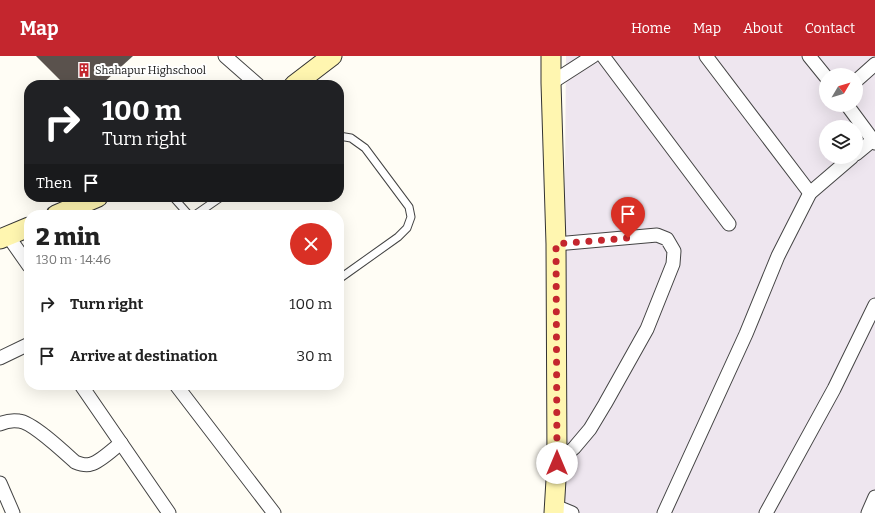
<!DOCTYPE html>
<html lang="en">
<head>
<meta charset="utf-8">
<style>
  body { margin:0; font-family:Bitter,serif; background:#f2f2f2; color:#222; height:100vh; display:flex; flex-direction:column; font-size:15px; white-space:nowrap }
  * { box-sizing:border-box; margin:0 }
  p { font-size:13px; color:#767676 }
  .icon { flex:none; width:22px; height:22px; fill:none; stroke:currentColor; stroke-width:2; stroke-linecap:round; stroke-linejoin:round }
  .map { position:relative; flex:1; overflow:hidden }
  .drawer { position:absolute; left:24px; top:154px; width:320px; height:180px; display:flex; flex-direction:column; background:#fff; border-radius:16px; box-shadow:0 4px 16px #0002 }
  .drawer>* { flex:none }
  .banner { position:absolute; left:24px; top:24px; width:320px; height:122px; border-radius:16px; box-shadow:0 4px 16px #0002; background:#202124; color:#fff; overflow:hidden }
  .needle { width:26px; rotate:52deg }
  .buttons { position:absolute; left:819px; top:12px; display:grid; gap:8px }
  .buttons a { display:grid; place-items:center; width:44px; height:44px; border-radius:50%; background:#fff; box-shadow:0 4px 16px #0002; font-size:20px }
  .pin { position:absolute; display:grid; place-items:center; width:34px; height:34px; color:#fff; margin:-41px -17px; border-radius:50% 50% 50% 0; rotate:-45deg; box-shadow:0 0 4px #0007 }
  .pin .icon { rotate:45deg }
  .me { position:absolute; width:44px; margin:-22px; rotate:0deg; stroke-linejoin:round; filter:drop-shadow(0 0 3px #0008) }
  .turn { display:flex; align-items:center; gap:14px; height:84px; padding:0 12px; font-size:18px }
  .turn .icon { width:52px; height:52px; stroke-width:2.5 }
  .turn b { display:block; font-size:28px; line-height:34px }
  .then { display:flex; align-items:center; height:38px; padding:0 12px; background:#0003; gap:8px; font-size:15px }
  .round { display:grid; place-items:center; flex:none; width:42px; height:42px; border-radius:21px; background:#f2f2f2 }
  .overview { display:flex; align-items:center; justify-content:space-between; height:68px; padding:0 12px }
  h1 { font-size:24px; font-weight:800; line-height:30px }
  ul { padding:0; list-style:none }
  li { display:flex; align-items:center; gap:12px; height:52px; padding:0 12px }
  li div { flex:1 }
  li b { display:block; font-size:15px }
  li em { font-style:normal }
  header { display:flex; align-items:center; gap:24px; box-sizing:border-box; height:56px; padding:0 20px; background:#c4262e; color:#fff }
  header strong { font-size:19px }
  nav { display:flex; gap:22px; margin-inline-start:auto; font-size:14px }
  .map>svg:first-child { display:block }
  .industrial { fill:#eee6ef; fill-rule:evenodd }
  .building { fill:#5a524d }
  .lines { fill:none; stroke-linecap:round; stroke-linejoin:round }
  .service-casing { stroke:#444; stroke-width:9 }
  .minor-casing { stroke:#444; stroke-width:15 }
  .secondary-casing { stroke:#333; stroke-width:21 }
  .service { stroke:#fff; stroke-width:7 }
  .minor { stroke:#fff; stroke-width:13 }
  .secondary { stroke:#fff6b0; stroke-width:19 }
  .route { stroke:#c4262e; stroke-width:7; stroke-dasharray:0 12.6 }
  .labels { text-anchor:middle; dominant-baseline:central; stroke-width:4; stroke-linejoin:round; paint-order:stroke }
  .poi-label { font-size:11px; fill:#111; stroke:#fff; text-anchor:start }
</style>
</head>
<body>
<header>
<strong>Map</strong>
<nav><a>Home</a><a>Map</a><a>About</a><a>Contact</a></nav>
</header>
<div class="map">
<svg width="875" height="457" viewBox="0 0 875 457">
  <rect width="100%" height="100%" fill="#fffdf5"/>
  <path class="industrial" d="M 566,0 L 875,0 L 875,457 L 562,457 ZM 826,19 L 856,19 L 856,49 L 826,49 ZM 826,71 L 856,71 L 856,101 L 826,101 Z"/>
  <polygon class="building" points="36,0 133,0 101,29 65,29"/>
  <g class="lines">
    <defs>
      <g id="service">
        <polyline points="339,80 351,82 365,92 409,151 411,161 407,172 398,181 339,223"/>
        <polyline points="173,141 189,159"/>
        <polyline points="195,159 221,141"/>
      </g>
      <g id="minor">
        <polyline points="225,0 258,29"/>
        <polyline points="603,0 729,168"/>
        <polyline points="706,0 810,137"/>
        <polyline points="809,0 826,21"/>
        <polyline points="856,25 875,8"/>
        <polyline points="551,27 593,0"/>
        <polyline points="847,49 875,87"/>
        <polyline points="856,98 873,84"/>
        <polyline points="8,180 29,210"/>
        <polyline points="556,188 657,179 667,183 674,195 673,208 647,273 605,348 590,373 574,392 557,407"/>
        <polyline points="0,302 29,288"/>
        <polyline points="81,329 169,457"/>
        <polyline points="176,329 274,457"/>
        <path d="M 0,368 C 6,365 12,364 19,365 C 32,366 64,396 75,406 C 80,408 86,410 91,408 C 100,406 113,393 121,387"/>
        <polyline points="0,427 13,457"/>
        <polyline points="555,450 572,457"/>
        <polyline points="664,457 746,278 778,200 810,137 852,101"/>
        <polyline points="766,457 834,333 875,249"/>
        <polyline points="868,457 875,441"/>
      </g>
      <g id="secondary">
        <polyline points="551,0 551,27 556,188 557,407 554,457"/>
        <polyline points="294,29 332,0"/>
        <polyline points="56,159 98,141"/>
        <polyline points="0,183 29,171"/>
      </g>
    </defs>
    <use href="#service" class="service-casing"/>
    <use href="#minor" class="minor-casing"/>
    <use href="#secondary" class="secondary-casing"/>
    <use href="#service" class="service"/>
    <use href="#minor" class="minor"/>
    <use href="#secondary" class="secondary"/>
  </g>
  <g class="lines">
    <polyline class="route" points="557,407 556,188 628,182"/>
  </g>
  <defs>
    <symbol id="building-bare" viewBox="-9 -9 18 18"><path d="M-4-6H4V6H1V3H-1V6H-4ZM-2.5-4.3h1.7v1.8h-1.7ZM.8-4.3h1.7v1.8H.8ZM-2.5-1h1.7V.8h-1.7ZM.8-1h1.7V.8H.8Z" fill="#c4262e" stroke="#fff" stroke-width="2.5" paint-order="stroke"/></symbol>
  </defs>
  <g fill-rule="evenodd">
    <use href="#building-bare" x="74" y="4" width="20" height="20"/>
  </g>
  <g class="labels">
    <g class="poi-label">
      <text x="95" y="14">Shahapur Highschool</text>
    </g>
  </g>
</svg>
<div class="buttons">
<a><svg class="needle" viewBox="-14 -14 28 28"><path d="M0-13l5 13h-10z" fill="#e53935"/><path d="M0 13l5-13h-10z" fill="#767676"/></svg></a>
<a><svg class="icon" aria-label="layers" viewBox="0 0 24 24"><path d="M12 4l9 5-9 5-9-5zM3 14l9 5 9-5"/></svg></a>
</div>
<div class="pin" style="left:628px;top:182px;background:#d93025"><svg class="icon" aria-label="arrive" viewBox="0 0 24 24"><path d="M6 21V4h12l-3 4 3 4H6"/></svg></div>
<svg class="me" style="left:557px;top:407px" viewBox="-20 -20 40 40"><circle r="19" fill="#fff"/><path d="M0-13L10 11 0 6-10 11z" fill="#c4262e"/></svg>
<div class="banner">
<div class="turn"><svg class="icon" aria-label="right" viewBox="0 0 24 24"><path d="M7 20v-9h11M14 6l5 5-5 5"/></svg><div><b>100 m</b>Turn right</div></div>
<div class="then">Then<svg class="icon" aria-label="arrive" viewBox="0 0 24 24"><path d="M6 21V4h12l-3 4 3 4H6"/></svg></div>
</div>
<section class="drawer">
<div class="overview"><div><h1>2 min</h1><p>130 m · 14:46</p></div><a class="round" style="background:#d93025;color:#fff"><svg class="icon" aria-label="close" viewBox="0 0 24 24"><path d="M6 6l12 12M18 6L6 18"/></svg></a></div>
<ul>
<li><svg class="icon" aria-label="right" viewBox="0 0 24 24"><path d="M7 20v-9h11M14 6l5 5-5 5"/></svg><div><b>Turn right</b></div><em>100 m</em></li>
<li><svg class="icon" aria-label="arrive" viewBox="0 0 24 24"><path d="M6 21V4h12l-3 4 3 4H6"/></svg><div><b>Arrive at destination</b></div><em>30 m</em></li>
</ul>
</section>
</div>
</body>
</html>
